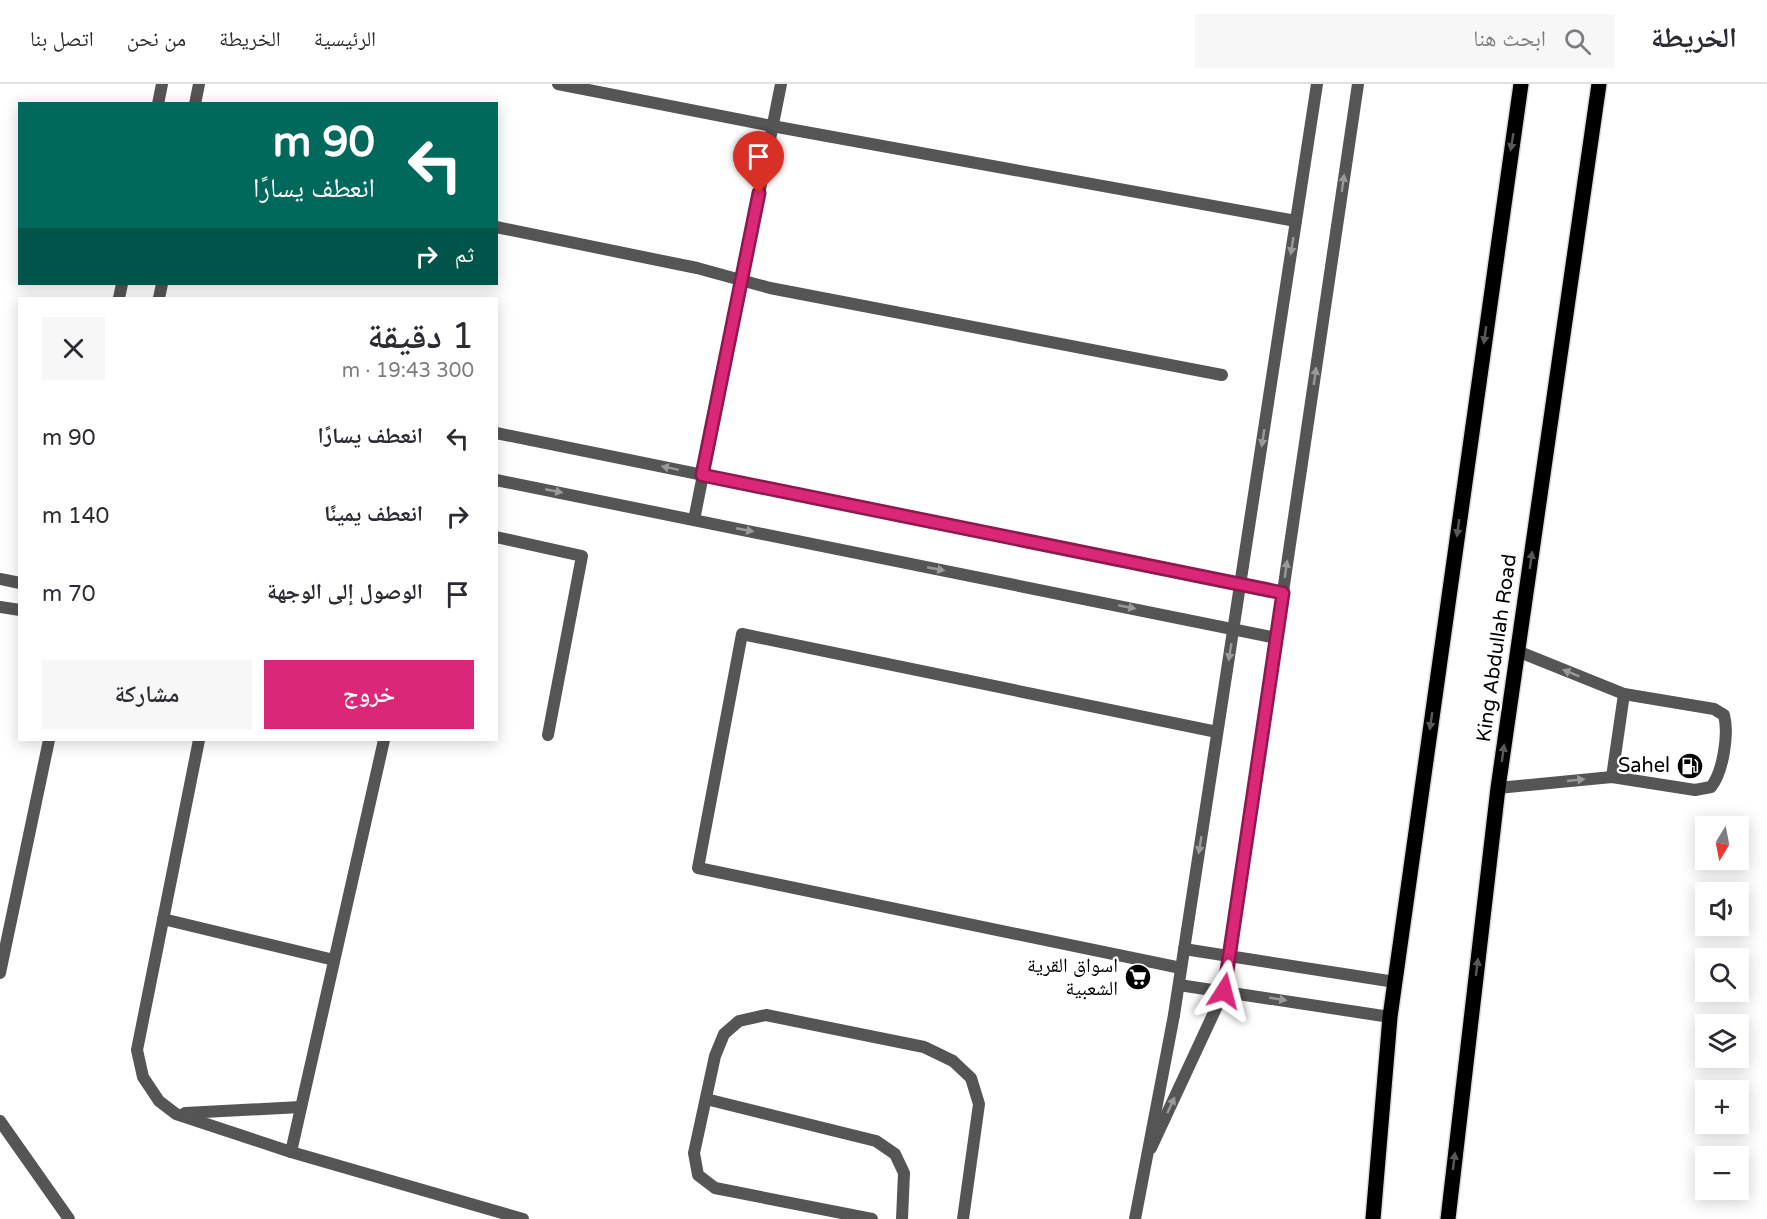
<!DOCTYPE html>
<html lang="ar">
<head>
<meta charset="utf-8">
<style>
  body { margin:0; font-family:"Varela Round","Noto Naskh Arabic",sans-serif; background:#f7f7f7; color:#2b2b33; direction:rtl; height:100vh; display:flex; flex-direction:column; font-size:22px; white-space:nowrap }
  * { box-sizing:border-box; margin:0 }
  p { font-size:20px; color:#7c7c81 }
  .icon { flex:none; width:33px; height:33px; fill:none; stroke:currentColor; stroke-width:2; stroke-linecap:round; stroke-linejoin:round }
  .map { position:relative; flex:1; overflow:hidden; direction:ltr }
  .sheet { position:absolute; left:18px; top:213px; width:480px; height:444px; display:flex; flex-direction:column; background:#fff; border-radius:0px; box-shadow:0 3px 15px #0003; direction:rtl }
  .sheet>* { flex:none }
  .top-card { position:absolute; left:18px; top:18px; width:480px; height:183px; border-radius:0px; box-shadow:0 3px 15px #0003; direction:rtl; background:#00695c; color:#fff; overflow:hidden }
  .needle { width:39px; rotate:190deg }
  .controls { position:absolute; left:1695px; top:732px; display:grid; gap:12px }
  .controls a { display:grid; place-items:center; width:54px; height:54px; border-radius:0px; background:#fff; box-shadow:0 3px 15px #0003; font-size:30px }
  .pin { position:absolute; display:grid; place-items:center; width:51px; height:51px; color:#fff; margin:-62px -26px; border-radius:50% 50% 50% 0; rotate:-45deg; box-shadow:0 0 6px #0007 }
  .pin .icon { rotate:45deg }
  .me { position:absolute; width:66px; margin:-33px; rotate:9deg; stroke-linejoin:round; filter:drop-shadow(0 0 4px #0008) }
  .turn { display:flex; align-items:center; gap:21px; height:126px; padding:0 24px; font-size:27px }
  .turn .icon { width:78px; height:78px; stroke-width:2.5 }
  .turn b { display:block; font-size:42px; line-height:51px }
  .then { display:flex; align-items:center; height:57px; padding:0 24px; background:#0003; gap:12px; font-size:22px }
  .round { display:grid; place-items:center; flex:none; width:63px; height:63px; border-radius:0px; background:#f7f7f7 }
  .overview { display:flex; align-items:center; justify-content:space-between; height:102px; padding:0 24px }
  h1 { font-size:36px; font-weight:600; line-height:45px }
  .action { display:flex; gap:12px; margin-top:auto; padding:12px 24px }
  .action a { flex:1; height:69px; border-radius:0px; background:#db2777; color:#fff; font-size:24px; font-weight:600; line-height:69px; text-align:center }
  .action a+a { background:#f7f7f7; color:#2b2b33 }
  ul { padding:0; list-style:none }
  li { display:flex; align-items:center; gap:18px; height:78px; padding:0 24px }
  li div { flex:1 }
  li b { display:block; font-size:22px }
  li em { font-style:normal }
  header { display:flex; align-items:center; gap:36px; box-sizing:border-box; height:84px; padding:0 30px; background:#fff; border-bottom:2px solid #e1e1e2 }
  header strong { font-size:28px }
  nav { display:flex; gap:33px; margin-inline-start:auto; font-size:21px }
  .search { width:420px; height:54px; background:#f7f7f7; display:flex; align-items:center; gap:15px; box-sizing:border-box; padding:0 21px; border-radius:0px; color:#7c7c81; font-size:22px }
  .map>svg:first-child { display:block }
  .lines { fill:none; stroke-linecap:round; stroke-linejoin:round }
  .primary-casing { stroke:#dbdbdb; stroke-width:18 }
  .lane { stroke:#555; stroke-width:12 }
  .street { stroke:#555; stroke-width:12 }
  .primary { stroke:#000; stroke-width:15 }
  .oneway { fill:#595959 }
  .oneway2 { fill:#999 }
  .route-casing { stroke:#8e194d; stroke-width:15 }
  .route { stroke:#db2777; stroke-width:10 }
  .labels { text-anchor:middle; dominant-baseline:central; stroke-width:4.5; stroke-linejoin:round; paint-order:stroke }
  .street-label { font-size:20px; fill:#000; stroke:#fff }
  .poi-label { font-size:20px; fill:#000; stroke:#fff; text-anchor:end }
</style>
</head>
<body>
<header>
<strong>الخريطة</strong>
<div class="search"><svg class="icon" aria-label="search" viewBox="0 0 24 24"><circle cx="10" cy="10" r="6"/><path d="M15 15l6 6"/></svg>ابحث هنا</div>
<nav><a>الرئيسية</a><a>الخريطة</a><a>من نحن</a><a>اتصل بنا</a></nav>
</header>
<div class="map">
<svg width="1767" height="1135" viewBox="0 0 1767 1135">
  <rect width="100%" height="100%" fill="#fff"/>
  <g class="lines">
    <defs>
      <g id="primary">
        <polyline points="1373,1135 1390,933 1521,0"/>
        <polyline points="1448,1135 1498,704 1599,0"/>
      </g>
    </defs>
    <use href="#primary" class="primary-casing"/>
    <g class="lane">
      <polyline points="158,20 162,0"/>
      <polyline points="195,20 199,0"/>
      <polyline points="119,214 122,200"/>
      <polyline points="159,214 162,200"/>
      <polyline points="496,349 1283,509"/>
      <polyline points="496,396 1276,554"/>
      <polyline points="694,436 781,0"/>
      <polyline points="0,495 20,499"/>
      <polyline points="0,523 20,526"/>
      <polyline points="199,656 137,966 143,993 159,1017 176,1030 291,1068 523,1135"/>
      <polyline points="1612,693 1624,610"/>
      <path d="M 1498,704 L 1612,693 L 1695,706 L 1711,703 C 1723,688 1729,650 1724,631 L 1714,625 L 1624,610 L 1517,567"/>
      <polyline points="163,835 334,876"/>
      <polyline points="1184,865 1395,898"/>
      <polyline points="1179,901 1390,933"/>
      <polyline points="1174,931 1317,0"/>
      <polyline points="706,1015 876,1057 895,1070 904,1089 902,1135"/>
      <polyline points="185,1029 301,1023"/>
      <polyline points="1151,1064 1224,907 1358,0"/>
      <polyline points="291,1068 384,656"/>
      <polyline points="872,1135 715,1104 698,1091 694,1069 715,972 724,950 739,937 766,931 924,963 953,977 971,994 979,1020 963,1135"/>
    </g>
    <g class="street">
      <polyline points="558,0 772,42 1296,137"/>
      <polyline points="496,143 697,184 770,204 1222,291"/>
      <polyline points="496,453 582,472 548,651"/>
      <polyline points="1181,884 698,784 742,550 1217,648"/>
      <polyline points="0,889 49,656"/>
      <polyline points="0,1037 69,1135"/>
      <polyline points="1135,1135 1174,931"/>
    </g>
    <use href="#primary" class="primary"/>
  </g>
  <defs><path id="oneway-solid" d="M-6-.8H1V-3.2L6.5 0L1 3.2V.8H-6Z" transform="scale(1.5)"/></defs>
  <g class="oneway">
    <use href="#oneway-solid" transform="translate(1512 58) rotate(99)"/>
    <use href="#oneway-solid" transform="translate(1485 251) rotate(98)"/>
    <use href="#oneway-solid" transform="translate(1458 444) rotate(98)"/>
    <use href="#oneway-solid" transform="translate(1531 476) rotate(-82)"/>
    <use href="#oneway-solid" transform="translate(1431 637) rotate(98)"/>
    <use href="#oneway-solid" transform="translate(1503 669) rotate(-82)"/>
    <use href="#oneway-solid" transform="translate(1477 883) rotate(-83)"/>
    <use href="#oneway-solid" transform="translate(1454 1077) rotate(-83)"/>
  </g>
  <g class="oneway2">
    <use href="#oneway-solid" transform="translate(1343 99) rotate(-82)"/>
    <use href="#oneway-solid" transform="translate(1292 162) rotate(99)"/>
    <use href="#oneway-solid" transform="translate(1315 292) rotate(-82)"/>
    <use href="#oneway-solid" transform="translate(1263 354) rotate(99)"/>
    <use href="#oneway-solid" transform="translate(670 384) rotate(-168)"/>
    <use href="#oneway-solid" transform="translate(554 407) rotate(11)"/>
    <use href="#oneway-solid" transform="translate(745 446) rotate(11)"/>
    <use href="#oneway-solid" transform="translate(936 485) rotate(11)"/>
    <use href="#oneway-solid" transform="translate(1286 485) rotate(-82)"/>
    <use href="#oneway-solid" transform="translate(1127 523) rotate(11)"/>
    <use href="#oneway-solid" transform="translate(1230 568) rotate(99)"/>
    <use href="#oneway-solid" transform="translate(1571 589) rotate(-158)"/>
    <use href="#oneway-solid" transform="translate(1576 696) rotate(-6)"/>
    <use href="#oneway-solid" transform="translate(1200 761) rotate(99)"/>
    <use href="#oneway-solid" transform="translate(1278 915) rotate(9)"/>
    <use href="#oneway-solid" transform="translate(1171 1021) rotate(-65)"/>
  </g>
  <g class="lines">
    <defs>
      <polyline id="route" points="759,109 702,391 1283,509 1224,907"/>
    </defs>
    <use href="#route" class="route-casing"/>
    <use href="#route" class="route"/>
  </g>
  <defs>
    <symbol id="fuel-disc" viewBox="-11 -11 22 22"><circle r="9.5" fill="#000" stroke="#fff"/><path d="M-5.5-6h7V0h2V4h1.3V-2.5L3-4.5l.8-.8L6-3V5H2.5V1h-1V6h-7ZM-4.2-4.7v3.2H.2V-4.7Z" fill="#fff"/></symbol>
    <symbol id="supermarket-disc" viewBox="-11 -11 22 22"><circle r="9.5" fill="#000" stroke="#fff"/><path d="M-6-5.5h2.5l.6 2H6L4.5 2H-2.5L-4.4-4H-6ZM-1.5 3.2a1.3 1.3 0 1 0 .1 0ZM3 3.2a1.3 1.3 0 1 0 .1 0Z" fill="#fff"/></symbol>
  </defs>
  <g fill-rule="evenodd">
    <use href="#fuel-disc" x="1675" y="667" width="30" height="30"/>
    <use href="#supermarket-disc" x="1123" y="878" width="30" height="30"/>
  </g>
  <g class="labels">
    <g class="street-label">
      <text transform="translate(1497 564) rotate(-82)">King Abdullah Road</text>
    </g>
    <g class="poi-label">
      <text x="1670" y="682">Sahel</text>
      <text x="1118" y="882">اسواق القرية<tspan x="1118" dy="23">الشعبية</tspan></text>
    </g>
  </g>
</svg>
<div class="controls">
<a><svg class="needle" viewBox="-14 -14 28 28"><path d="M0-13l5 13h-10z" fill="#e53935"/><path d="M0 13l5-13h-10z" fill="#7c7c81"/></svg></a>
<a><svg class="icon" aria-label="sound" viewBox="0 0 24 24"><path d="M4 9h4l5-4v14l-5-4H4zM17 9q2 3 0 6"/></svg></a>
<a><svg class="icon" aria-label="search" viewBox="0 0 24 24"><circle cx="10" cy="10" r="6"/><path d="M15 15l6 6"/></svg></a>
<a><svg class="icon" aria-label="layers" viewBox="0 0 24 24"><path d="M12 4l9 5-9 5-9-5zM3 14l9 5 9-5"/></svg></a>
<a>+</a>
<a>−</a>
</div>
<div class="pin" style="left:759px;top:109px;background:#d93025"><svg class="icon" aria-label="arrive" viewBox="0 0 24 24"><path d="M6 21V4h12l-3 4 3 4H6"/></svg></div>
<svg class="me" style="left:1224px;top:907px" viewBox="-20 -20 40 40"><path d="M0-17L14 15 0 8-14 15z" fill="#db2777" stroke="#fff" stroke-width="4"/></svg>
<div class="top-card">
<div class="turn"><svg class="icon" aria-label="left" viewBox="0 0 24 24"><path d="M17 20v-9H6M10 6l-5 5 5 5"/></svg><div><b>90 m</b>انعطف يسارًا</div></div>
<div class="then">ثم<svg class="icon" aria-label="right" viewBox="0 0 24 24"><path d="M7 20v-9h11M14 6l5 5-5 5"/></svg></div>
</div>
<section class="sheet">
<div class="overview"><div><h1>1 دقيقة</h1><p>300 m · 19:43</p></div><a class="round"><svg class="icon" aria-label="close" viewBox="0 0 24 24"><path d="M6 6l12 12M18 6L6 18"/></svg></a></div>
<ul>
<li><svg class="icon" aria-label="left" viewBox="0 0 24 24"><path d="M17 20v-9H6M10 6l-5 5 5 5"/></svg><div><b>انعطف يسارًا</b></div><em>90 m</em></li>
<li><svg class="icon" aria-label="right" viewBox="0 0 24 24"><path d="M7 20v-9h11M14 6l5 5-5 5"/></svg><div><b>انعطف يمينًا</b></div><em>140 m</em></li>
<li><svg class="icon" aria-label="arrive" viewBox="0 0 24 24"><path d="M6 21V4h12l-3 4 3 4H6"/></svg><div><b>الوصول إلى الوجهة</b></div><em>70 m</em></li>
</ul>
<div class="action"><a>خروج</a><a>مشاركة</a></div>
</section>
</div>
</body>
</html>
